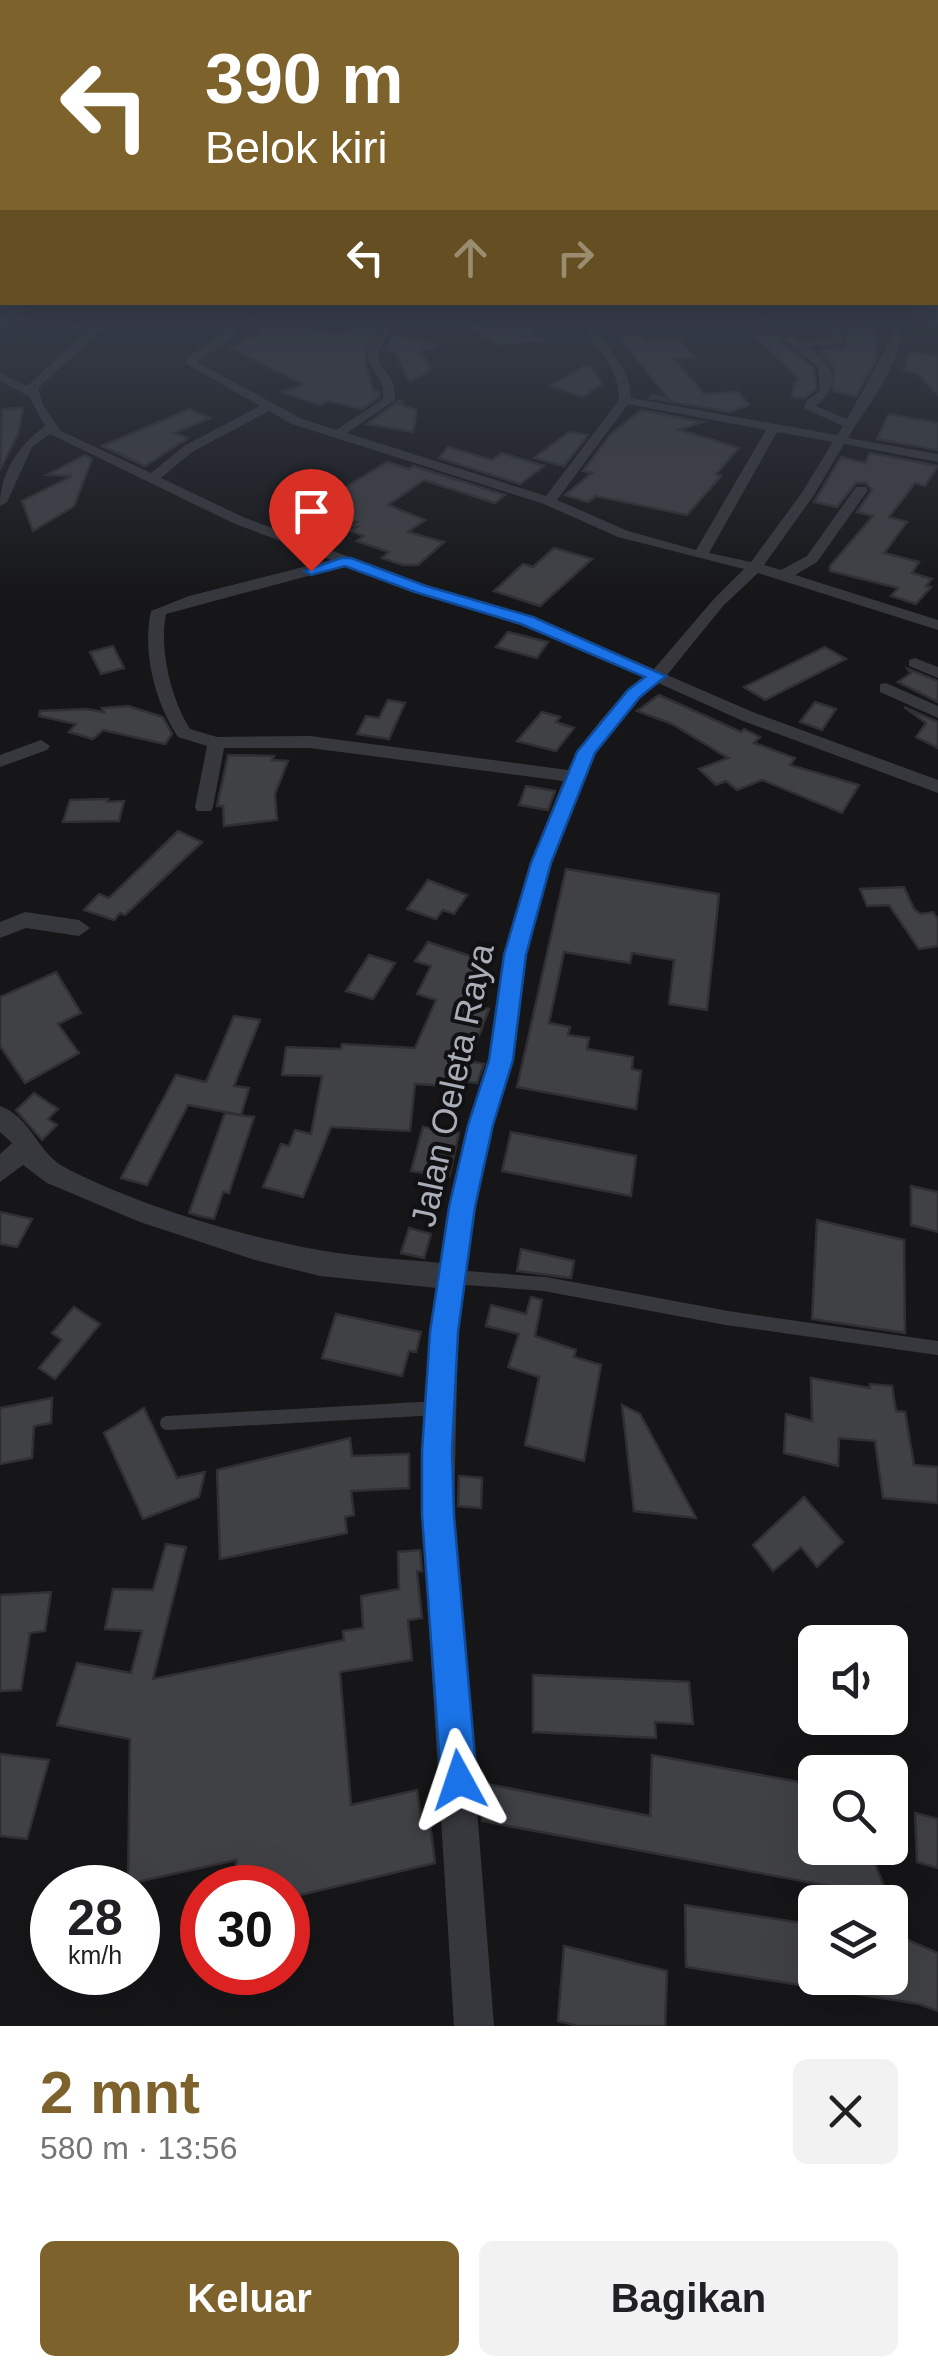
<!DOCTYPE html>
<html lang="id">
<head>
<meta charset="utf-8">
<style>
  body { margin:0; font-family:Arial,sans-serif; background:#f2f2f2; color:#202124; height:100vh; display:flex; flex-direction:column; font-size:38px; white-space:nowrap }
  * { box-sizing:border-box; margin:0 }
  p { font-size:32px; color:#757577 }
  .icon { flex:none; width:55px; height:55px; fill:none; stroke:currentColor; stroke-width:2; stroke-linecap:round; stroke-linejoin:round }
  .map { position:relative; height:2026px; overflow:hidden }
  .details { display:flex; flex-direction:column; background:#fff; flex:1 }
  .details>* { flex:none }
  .hud { position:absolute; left:0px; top:0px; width:940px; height:305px; box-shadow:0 10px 40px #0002; background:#7e622b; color:#fff; overflow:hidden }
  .buttons { position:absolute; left:798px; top:1625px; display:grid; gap:20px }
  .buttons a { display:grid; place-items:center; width:110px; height:110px; border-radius:15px; background:#fff; box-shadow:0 10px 40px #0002; font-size:50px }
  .speed { position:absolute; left:30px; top:1865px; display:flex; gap:20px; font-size:50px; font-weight:700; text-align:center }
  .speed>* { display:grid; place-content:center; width:130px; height:130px; border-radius:50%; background:#fff; box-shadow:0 10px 40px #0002; line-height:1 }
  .speed small { font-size:25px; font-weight:400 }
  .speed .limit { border:15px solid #d22; background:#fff; color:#111 }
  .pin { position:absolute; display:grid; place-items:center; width:85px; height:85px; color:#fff; margin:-102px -42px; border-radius:50% 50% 50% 0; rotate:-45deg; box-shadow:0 0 10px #0007 }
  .pin .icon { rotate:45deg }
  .me { position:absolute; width:110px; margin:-55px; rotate:355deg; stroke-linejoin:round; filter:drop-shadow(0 0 8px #0008) }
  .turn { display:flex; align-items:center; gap:35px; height:210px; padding:0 40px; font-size:45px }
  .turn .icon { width:130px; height:130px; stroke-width:2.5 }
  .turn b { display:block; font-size:70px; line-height:85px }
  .lanes { display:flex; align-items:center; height:95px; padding:0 40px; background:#0003; justify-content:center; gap:50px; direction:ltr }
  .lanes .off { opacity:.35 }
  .round { display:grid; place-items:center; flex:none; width:105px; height:105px; border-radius:15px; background:#f2f2f2 }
  .overview { display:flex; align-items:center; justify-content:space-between; height:170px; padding:0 40px }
  h1 { font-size:60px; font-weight:800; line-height:75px; color:#7e622b }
  .cta { display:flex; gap:20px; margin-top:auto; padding:20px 40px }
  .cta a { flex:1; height:115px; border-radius:15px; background:#7e622b; color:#fff; font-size:40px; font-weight:800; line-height:115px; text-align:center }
  .cta a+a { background:#f2f2f2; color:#202124 }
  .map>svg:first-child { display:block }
  .building { fill:#404145; stroke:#303034; stroke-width:2.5 }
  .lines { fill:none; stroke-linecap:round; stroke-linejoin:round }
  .service { stroke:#37383d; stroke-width:14 }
  .minor { fill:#37383d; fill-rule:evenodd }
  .route { fill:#1a73e8; stroke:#114b97; stroke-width:2.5 }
  .labels { text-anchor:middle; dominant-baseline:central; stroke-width:8; stroke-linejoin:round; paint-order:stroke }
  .near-street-label { font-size:35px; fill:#a8adb8; stroke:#111113 }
</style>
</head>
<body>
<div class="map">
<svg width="938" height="2026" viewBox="0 0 938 2026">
  <rect width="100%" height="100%" fill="#161618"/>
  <g class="building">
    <polygon points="314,316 315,332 343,334 358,326 376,330 364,357 373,391 379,392 379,397 362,409 328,401 320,405 282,392 305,385 229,347 261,333 256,320"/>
    <polygon points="848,316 868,316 877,336 876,359 856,396 833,391 834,368 819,350 846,347 847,332 851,332"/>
    <polygon points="517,319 543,341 496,344 472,328"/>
    <polygon points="784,334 781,342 814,369 816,389 804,398 792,397 795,381 800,380 755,336"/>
    <polygon points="394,335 436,344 435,349 421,350 430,370 410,382 395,351 383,352"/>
    <polygon points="640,335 644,341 678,338 695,358 674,359 704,394 738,392 749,405 730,412 650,398 653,395 669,399 618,336"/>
    <polygon points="909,352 938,356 938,395 917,373 904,370"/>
    <polygon points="584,366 591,367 602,384 583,397 551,386"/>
    <polygon points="398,401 402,402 398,404 417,410 413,432 367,424"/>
    <polygon points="23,408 18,434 0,470 2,409"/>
    <polygon points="189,409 210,418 174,433 188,438 145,466 102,446"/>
    <polygon points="641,410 702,422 679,430 739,448 716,474 721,476 687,515 596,496 588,502 565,495 592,473 583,471 611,434"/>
    <polygon points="889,414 938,423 938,450 877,439"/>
    <polygon points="569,432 588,435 564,466 534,458"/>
    <polygon points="448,447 492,460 502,453 544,466 520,484 439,458"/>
    <polygon points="870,453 938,466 925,486 915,483 889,517 907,522 884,553 919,562 912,573 932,579 926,586 931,587 916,604 891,596 898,588 830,571 830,566 873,516 857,512 872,490 866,483 856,483 837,507 814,502 841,457 865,463"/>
    <polygon points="85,455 92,459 74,506 33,531 22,501 72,476 47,475"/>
    <polygon points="387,462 409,469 413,466 505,495 495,503 424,480 388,505 425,520 408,532 444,542 418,565 403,565 382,558 389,552 357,541 364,536 351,531 357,527 352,525 357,522 313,507"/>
    <polygon points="554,548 592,559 540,606 494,591 523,564 533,567"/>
    <polygon points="508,632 548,642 537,658 496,647"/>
    <polygon points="113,646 124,668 101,674 90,652"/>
    <polygon points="825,647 846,659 765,700 744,687"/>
    <polygon points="908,669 938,681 938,702 898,682 911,673"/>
    <polygon points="659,695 741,732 744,729 760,737 754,743 795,758 790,765 859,785 842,813 762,780 737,790 726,781 716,785 699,769 728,758 672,724 637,711"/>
    <polygon points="388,700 405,703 389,739 357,734 366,716 379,718"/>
    <polygon points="815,702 836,709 822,730 800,722"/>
    <polygon points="128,706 163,717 172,734 165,744 103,730 93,739 69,732 76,724 39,716 40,711 86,709 104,712 102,708"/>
    <polygon points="904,707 938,722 938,748 916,737 926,723"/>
    <polygon points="542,712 560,717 556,722 574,728 556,751 517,741"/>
    <polygon points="228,755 274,756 272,760 288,761 275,794 277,820 224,826 223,806 217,806"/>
    <polygon points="526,786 555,791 548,810 519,805"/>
    <polygon points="108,799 107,802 124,801 119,821 63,822 70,800"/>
    <polygon points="178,831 202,842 125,915 120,913 114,920 84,910 99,894 109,898"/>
    <polygon points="566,869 719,894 707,1010 669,1004 674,960 632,953 630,963 564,952 549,1023 570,1027 568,1035 589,1038 587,1049 633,1057 632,1069 641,1071 636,1109 517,1087"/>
    <polygon points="428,880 467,895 454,914 443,910 436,919 407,909"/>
    <polygon points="904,887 914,909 921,914 933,912 938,919 938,946 919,949 889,905 867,906 860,889"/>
    <polygon points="428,942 482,960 461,1003 489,1009 469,1061 484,1064 477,1083 448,1079 448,1086 415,1084 410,1131 331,1127 303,1197 263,1187 281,1144 289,1146 295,1130 311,1134 322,1076 282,1075 286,1047 341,1049 342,1044 415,1048 436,1000 417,994 431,966 415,961"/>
    <polygon points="369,955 395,963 373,999 346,991"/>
    <polygon points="56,972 81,1013 58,1024 79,1053 25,1083 0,1046 0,997"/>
    <polygon points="234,1016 260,1020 234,1086 249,1088 241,1115 188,1105 147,1185 121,1178 176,1075 206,1082"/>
    <polygon points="34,1093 58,1109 48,1119 57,1125 42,1140 16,1110"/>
    <polygon points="225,1113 254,1117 229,1193 223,1192 214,1219 199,1216 189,1213"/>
    <polygon points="423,1127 459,1133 449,1177 411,1171"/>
    <polygon points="511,1132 636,1156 631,1196 502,1171"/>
    <polygon points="911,1186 938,1192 938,1232 911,1225"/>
    <polygon points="0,1212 32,1219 17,1247 0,1244"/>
    <polygon points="817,1220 904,1240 905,1333 812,1319"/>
    <polygon points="409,1228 431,1234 424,1258 401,1253"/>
    <polygon points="521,1249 574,1261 571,1278 517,1271"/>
    <polygon points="531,1297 542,1300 535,1336 576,1350 574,1357 601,1365 584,1461 525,1445 539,1377 508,1367 519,1334 486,1326 491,1305 526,1314"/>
    <polygon points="74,1307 100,1324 55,1379 39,1368 62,1340 52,1333"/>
    <polygon points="336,1314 421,1332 416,1352 409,1351 402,1376 322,1358"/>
    <polygon points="811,1378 870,1388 870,1384 892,1386 896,1411 905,1412 914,1465 938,1467 938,1503 883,1498 875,1441 839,1438 838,1466 784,1453 786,1414 812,1421"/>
    <polygon points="52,1398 51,1423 34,1426 32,1458 0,1464 0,1408"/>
    <polygon points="622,1405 640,1414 696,1518 634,1511"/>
    <polygon points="144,1408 177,1478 205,1472 199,1497 143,1519 104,1433"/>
    <polygon points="350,1438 352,1456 409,1454 409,1488 351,1491 354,1515 345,1517 347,1533 220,1559 217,1470"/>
    <polygon points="459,1476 482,1478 481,1508 458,1506"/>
    <polygon points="804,1497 843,1542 817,1567 801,1547 773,1571 753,1545"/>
    <polygon points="166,1544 186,1547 153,1679 344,1640 343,1631 363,1628 361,1596 399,1589 398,1552 420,1550 422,1571 417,1571 422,1618 408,1620 412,1660 340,1672 351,1805 417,1790 421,1818 429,1815 435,1863 288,1898 288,1888 237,1888 236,1860 128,1884 130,1739 57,1725 77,1663 131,1673 142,1631 105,1629 113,1589 153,1590"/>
    <polygon points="51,1592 45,1631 30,1633 21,1690 0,1691 0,1595"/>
    <polygon points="533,1675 689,1682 693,1724 655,1722 656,1738 533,1732"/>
    <polygon points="0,1754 49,1760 27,1839 0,1836"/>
    <polygon points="652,1755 815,1785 815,1848 869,1848 888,1897 482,1821 482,1783 650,1816"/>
    <polygon points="915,1813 938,1819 938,1868 917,1862"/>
    <polygon points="685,1905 815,1925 815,1978 890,1978 890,1937 908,1940 938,1953 938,2011 919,2004 686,1967"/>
    <polygon points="564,1946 667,1971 665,2026 578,2026 558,2021"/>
  </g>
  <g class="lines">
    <g class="service">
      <polyline points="453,1277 545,1284 727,1318 938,1348"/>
      <polyline points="167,1423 438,1408"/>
    </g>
    <g class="minor">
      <path d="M 25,316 L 44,316 L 91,327 L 98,316 L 108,316 L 98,333 L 38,388 L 43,405 L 61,431 L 151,473 L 184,446 L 260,406 L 185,363 L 187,357 L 225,334 L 221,316 L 231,316 L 236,335 L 197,362 L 300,418 L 336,430 L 383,399 C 387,364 344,367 387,323 L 382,316 L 393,316 L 398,323 C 355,372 398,362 395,400 L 347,433 L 546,496 L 619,400 C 621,367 591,346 579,316 L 589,316 C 601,345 631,365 631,398 L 837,435 L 843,426 L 804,408 L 806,401 L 820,391 L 818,367 L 783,339 L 788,336 L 799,342 L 834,339 L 834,316 L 844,316 L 843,344 L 809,347 C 837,368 841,383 816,406 L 847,419 L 894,334 L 890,316 L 900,316 C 909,356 867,406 848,438 L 938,454 L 938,462 L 844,444 L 814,495 L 764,565 L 781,570 L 807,556 L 856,487 L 866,487 L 868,490 L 817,562 L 795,575 L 938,620 L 938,630 L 758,573 L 723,606 L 667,675 L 755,713 L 938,780 L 938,793 L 743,721 L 658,683 L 640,698 L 594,754 L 551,863 L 526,955 L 513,1059 L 492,1125 L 475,1207 L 458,1332 L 454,1515 L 494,2026 L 454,2026 L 422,1515 L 430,1332 L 437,1288 L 320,1276 L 255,1260 L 140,1222 L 47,1183 L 23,1165 L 0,1182 L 0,1154 L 12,1143 L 0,1132 L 0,1106 C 31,1117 37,1152 64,1167 C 134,1204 240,1236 319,1250 C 359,1257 400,1259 441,1263 L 468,1125 L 489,1059 L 504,955 L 531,863 L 563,781 L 310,748 L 224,748 L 213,807 L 211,811 L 197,811 L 195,807 L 207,746 L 178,737 C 155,702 142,652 151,611 L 189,596 L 331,560 L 233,523 L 50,434 L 32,447 L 7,502 L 0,506 C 0,472 19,445 45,426 L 29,396 L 0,381 L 0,373 L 27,386 L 86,332 ZM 628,404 L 766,430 L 696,550 L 628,531 L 557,500 ZM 269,411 L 292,424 L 544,504 L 618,537 L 744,569 L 713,600 L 654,669 L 533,617 L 426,586 L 243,517 L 161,478 L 192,452 ZM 777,432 L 833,442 L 801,494 L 751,562 L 709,553 ZM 345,566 L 416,592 L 521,623 L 645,678 C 614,701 585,736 568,770 L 310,736 L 217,737 L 190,729 C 171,699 159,649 166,614 Z"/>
      <polygon points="915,658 938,667 938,678 909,666 909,660"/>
      <polygon points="886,683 938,706 938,718 880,692 880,684"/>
      <polygon points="41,740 50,746 47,750 0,767 0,755"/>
      <polygon points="25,912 79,920 90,928 79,936 26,928 0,938 0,922"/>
    </g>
  </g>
  <linearGradient id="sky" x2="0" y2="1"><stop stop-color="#0c0c0d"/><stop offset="0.53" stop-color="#363c48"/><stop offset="1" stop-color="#363c48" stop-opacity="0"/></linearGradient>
  <rect width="938" height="600" fill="url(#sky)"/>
  <polygon class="route" points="341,558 351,558 426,586 533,617 666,676 640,697 595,753 551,863 526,955 513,1060 493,1125 475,1207 458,1332 452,1451 454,1515 477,1780 472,1793 459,1799 446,1793 441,1780 422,1515 422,1451 430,1332 449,1207 468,1125 489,1060 504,955 531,863 577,752 628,690 645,677 521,624 415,592 345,566 311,575 304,571"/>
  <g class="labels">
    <g class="near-street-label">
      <text transform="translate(452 1085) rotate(-78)">Jalan Oeleta Raya</text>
    </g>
  </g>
</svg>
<div class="buttons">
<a><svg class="icon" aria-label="sound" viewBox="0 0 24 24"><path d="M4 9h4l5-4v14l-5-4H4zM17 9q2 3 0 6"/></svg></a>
<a><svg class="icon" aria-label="search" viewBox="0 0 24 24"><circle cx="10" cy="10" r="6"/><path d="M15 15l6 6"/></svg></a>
<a><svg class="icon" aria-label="layers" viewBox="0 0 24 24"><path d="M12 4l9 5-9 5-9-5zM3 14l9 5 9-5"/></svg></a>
</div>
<div class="speed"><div>28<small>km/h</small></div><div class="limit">30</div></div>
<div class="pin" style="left:311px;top:571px;background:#d93025"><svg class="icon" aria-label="arrive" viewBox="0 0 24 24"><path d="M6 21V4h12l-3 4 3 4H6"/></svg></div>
<svg class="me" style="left:459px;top:1780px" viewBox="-20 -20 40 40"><path d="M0-17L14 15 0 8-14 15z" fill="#1a73e8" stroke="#fff" stroke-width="4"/></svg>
<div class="hud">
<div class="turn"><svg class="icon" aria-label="left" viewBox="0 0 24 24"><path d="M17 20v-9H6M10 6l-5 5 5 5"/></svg><div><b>390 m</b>Belok kiri</div></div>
<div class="lanes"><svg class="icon" aria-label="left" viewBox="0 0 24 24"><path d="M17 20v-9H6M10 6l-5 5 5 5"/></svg><svg class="icon off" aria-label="ahead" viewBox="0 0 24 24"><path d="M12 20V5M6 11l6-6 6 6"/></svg><svg class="icon off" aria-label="right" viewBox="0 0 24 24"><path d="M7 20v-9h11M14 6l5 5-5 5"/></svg></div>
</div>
</div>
<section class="details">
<div class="overview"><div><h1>2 mnt</h1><p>580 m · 13:56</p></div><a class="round"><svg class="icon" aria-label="close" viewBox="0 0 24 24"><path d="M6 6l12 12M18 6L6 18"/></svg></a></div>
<div class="cta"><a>Keluar</a><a>Bagikan</a></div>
</section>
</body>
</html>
